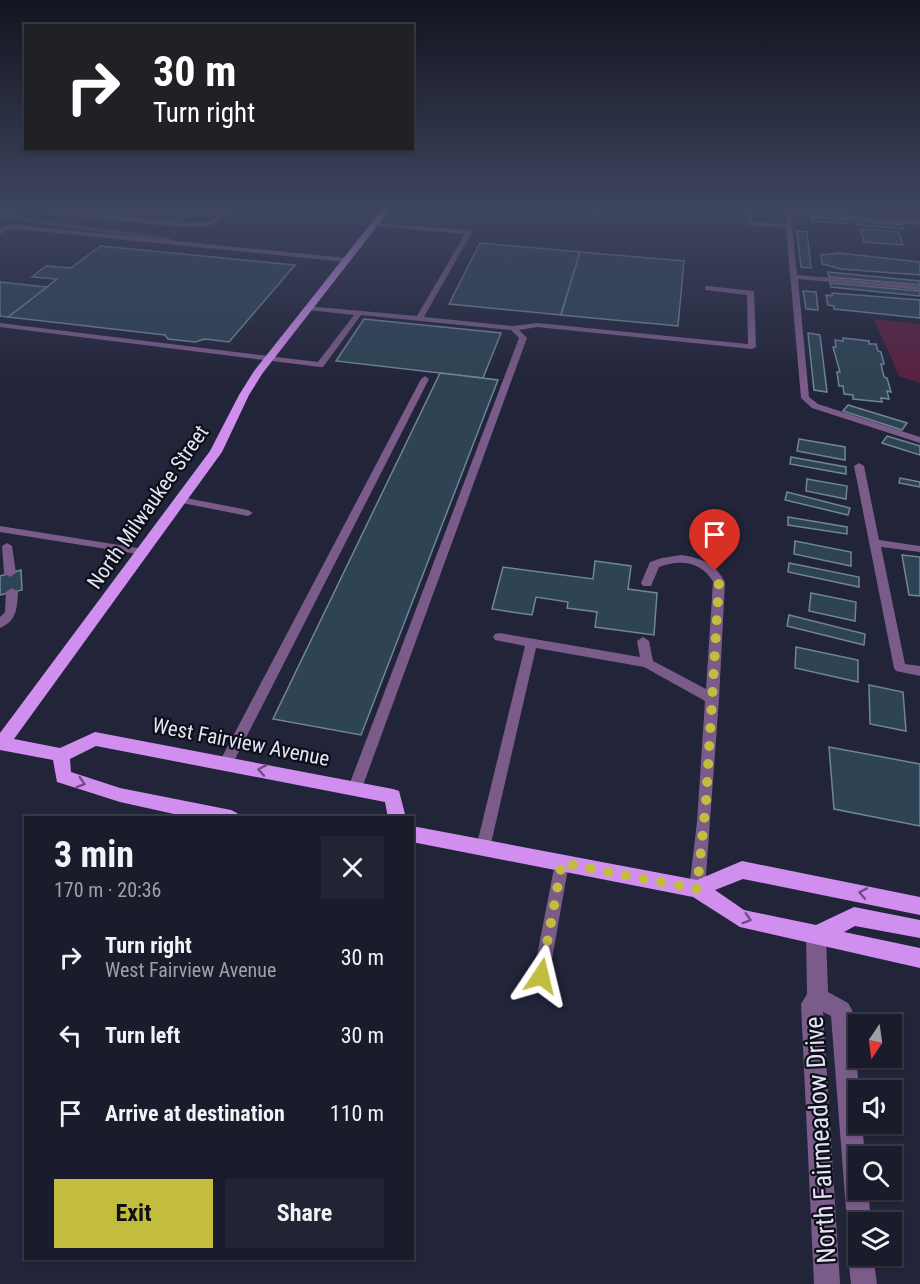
<!DOCTYPE html>
<html lang="en">
<head>
<meta charset="utf-8">
<style>
  body { margin:0; font-family:"Roboto Condensed",sans-serif; background:#232433; color:#f1f3f6; height:100vh; display:flex; flex-direction:column; font-size:22px; white-space:nowrap }
  * { box-sizing:border-box; margin:0 }
  p { font-size:20px; color:#9fa1a9 }
  .icon { flex:none; width:33px; height:33px; fill:none; stroke:currentColor; stroke-width:2; stroke-linecap:round; stroke-linejoin:round }
  .map { position:relative; flex:1; overflow:hidden }
  .side { position:absolute; left:24px; top:816px; width:390px; height:444px; display:flex; flex-direction:column; background:#1a1b2b; border-radius:0px; box-shadow:0 2px 4px #0004,0 0 0 2px #383947 }
  .side>* { flex:none }
  .hud { position:absolute; left:24px; top:24px; width:390px; height:126px; border-radius:0px; box-shadow:0 2px 4px #0004,0 0 0 2px #383947; background:#202124; color:#fff; overflow:hidden }
  .needle { width:39px; rotate:193deg }
  .buttons { position:absolute; left:848px; top:1014px; display:grid; gap:12px }
  .buttons a { display:grid; place-items:center; width:54px; height:54px; border-radius:0px; background:#1a1b2b; box-shadow:0 2px 4px #0004,0 0 0 2px #383947; font-size:30px }
  .pin { position:absolute; display:grid; place-items:center; width:51px; height:51px; color:#fff; margin:-62px -26px; border-radius:50% 50% 50% 0; rotate:-45deg; box-shadow:0 0 6px #0007 }
  .pin .icon { rotate:45deg }
  .me { position:absolute; width:66px; margin:-33px; rotate:10deg; stroke-linejoin:round; filter:drop-shadow(0 0 4px #0008) }
  .turn { display:flex; align-items:center; gap:21px; height:126px; padding:0 30px; font-size:27px }
  .turn .icon { width:78px; height:78px; stroke-width:2.5 }
  .turn b { display:block; font-size:42px; line-height:51px }
  .round { display:grid; place-items:center; flex:none; width:63px; height:63px; border-radius:0px; background:#232433 }
  .head { display:flex; align-items:center; justify-content:space-between; height:102px; padding:0 30px }
  h1 { font-size:36px; font-weight:700; line-height:45px }
  .cta { display:flex; gap:12px; margin-top:auto; padding:12px 30px }
  .cta a { flex:1; height:69px; border-radius:0px; background:#c2bd3f; color:#111; font-size:24px; font-weight:700; line-height:69px; text-align:center }
  .cta a+a { background:#232433; color:#f1f3f6 }
  ul { padding:0; list-style:none }
  li { display:flex; align-items:center; gap:18px; height:78px; padding:0 30px }
  li div { flex:1 }
  li b { display:block; font-size:22px }
  li em { font-style:normal }
  .map>svg:first-child { display:block }
  .green { fill:#5a2040 }
  .lines { fill:none; stroke-linecap:round; stroke-linejoin:round }
  .stream { stroke:#4b575e; stroke-width:4 }
  .building { fill:#2e4354; stroke:#6f8699; stroke-width:1.5 }
  .lane { fill:#7a5b89; fill-rule:evenodd }
  .street { fill:#7a5b89; fill-rule:evenodd }
  .primary { fill:#d08eee; fill-rule:evenodd }
  .oneway { stroke:#6e4e83 }
  .route { stroke:#c2bd3f; stroke-width:10; stroke-dasharray:0 18 }
  .labels { text-anchor:middle; dominant-baseline:central; stroke-width:4.5; stroke-linejoin:round; paint-order:stroke }
  .street-label { font-size:21px; fill:#e2e4f3; stroke:#0d0e18 }
  .near-street-label { font-size:26px; fill:#e2e4f3; stroke:#0d0e18 }
</style>
</head>
<body>
<div class="map">
<svg width="920" height="1284" viewBox="0 0 920 1284">
  <rect width="100%" height="100%" fill="#222439"/>
  <polygon class="green" points="874,319 920,324 920,383 899,376"/>
  <g class="lines">
    <polyline class="stream" points="16,207 1,216 169,240"/>
  </g>
  <g class="building">
    <polygon points="61,207 223,207 215,213 189,211 176,222 124,217 128,213 121,212 116,216 98,214 103,211"/>
    <polygon points="811,217 848,220 849,224 812,221"/>
    <polygon points="857,221 903,225 904,229 858,225"/>
    <polygon points="861,229 898,232 903,245 864,242"/>
    <polygon points="797,231 807,232 811,268 801,267"/>
    <polygon points="480,243 580,252 561,315 449,304"/>
    <polygon points="100,246 295,265 229,342 205,339 195,342 168,339 165,335 8,317 57,279 32,277 46,266 71,268"/>
    <polygon points="580,252 684,261 678,326 561,315"/>
    <polygon points="839,253 920,262 920,275 841,269 822,264 821,255"/>
    <polygon points="828,272 920,281 920,285 829,277"/>
    <polygon points="0,282 47,287 8,317 0,316"/>
    <polygon points="830,283 920,291 920,296 831,287"/>
    <polygon points="803,291 816,292 818,310 806,309"/>
    <polygon points="832,293 920,300 920,318 834,309 834,306 828,305 826,295 832,296"/>
    <polygon points="364,319 501,333 483,378 336,361"/>
    <polygon points="808,333 820,335 827,392 814,390"/>
    <polygon points="843,338 869,341 869,344 876,344 878,351 881,352 884,364 881,364 884,377 887,378 891,392 887,391 889,399 881,398 882,402 853,399 853,395 844,394 843,386 839,386 837,372 840,372 833,347 836,347 835,340 843,341"/>
    <polygon points="440,373 498,380 361,735 273,719"/>
    <polygon points="848,405 907,423 902,430 843,411"/>
    <polygon points="887,436 920,446 920,455 882,443"/>
    <polygon points="799,439 845,447 845,460 797,451"/>
    <polygon points="791,457 846,467 846,474 790,464"/>
    <polygon points="900,478 920,482 920,487 899,483"/>
    <polygon points="807,479 847,486 846,499 806,491"/>
    <polygon points="787,492 850,508 848,515 785,500"/>
    <polygon points="788,517 847,527 847,534 788,525"/>
    <polygon points="795,541 851,552 851,566 794,554"/>
    <polygon points="902,555 920,557 920,596 909,595"/>
    <polygon points="595,561 631,566 628,589 657,593 654,635 595,627 597,612 567,608 568,602 536,597 532,615 492,609 503,567 593,579"/>
    <polygon points="789,563 859,577 859,587 788,572"/>
    <polygon points="21,570 22,590 0,595 0,576"/>
    <polygon points="811,593 856,602 855,621 809,611"/>
    <polygon points="789,615 865,634 864,645 787,626"/>
    <polygon points="796,647 858,660 858,682 795,668"/>
    <polygon points="869,685 903,692 906,731 870,724"/>
    <polygon points="829,747 920,764 920,826 834,809"/>
  </g>
  <g class="lines">
    <g class="lane">
      <polygon points="40,207 46,207 51,210 181,223 209,222 228,207 234,207 211,226 181,227 49,214"/>
      <polygon points="595,207 601,207 598,213 593,212"/>
      <polygon points="796,211 920,221 920,225 796,215 791,216 797,275 920,286 920,290 798,279 809,397 818,404 920,437 920,443 812,408 801,398 786,228 749,225 746,215 751,214 754,222 786,224 786,214"/>
      <polygon points="372,223 469,230 472,232 424,317 513,326 537,323 748,344 747,295 705,290 705,286 708,286 754,291 756,347 752,349 537,327 519,330 527,338 362,788 360,792 355,794 350,792 348,788 519,338 511,330 361,315 323,367 320,367 0,327 0,323 318,362 354,315 309,310 305,308 306,306 417,316 465,234 374,226 372,225"/>
      <polygon points="17,225 346,258 349,260 346,262 17,229 8,230 0,234 0,229 6,226"/>
      <polygon points="425,376 429,379 231,767 226,769 221,767 219,763 221,759 421,379"/>
      <polygon points="859,463 864,466 879,540 920,546 920,552 881,547 905,664 920,666 920,676 896,671 894,668 854,466"/>
      <polygon points="181,497 248,510 253,513 248,516 177,502 177,498"/>
      <polygon points="0,526 144,549 149,552 144,555 0,532"/>
      <polygon points="7,543 12,546 16,573 10,577 4,573 2,546"/>
      <path d="M 681,555 C 702,558 715,564 725,582 L 719,699 L 705,889 L 702,894 L 697,896 L 692,894 L 689,889 L 697,822 L 705,701 L 644,667 L 536,648 L 490,848 L 488,853 L 483,855 L 478,853 L 476,848 L 525,646 L 495,640 L 493,637 L 495,634 L 499,633 L 640,657 L 637,641 L 643,637 L 649,641 L 653,661 L 706,689 L 713,582 C 702,561 679,559 659,567 L 651,586 L 643,586 L 641,583 L 650,562 L 662,558 Z"/>
      <path d="M 12,588 L 18,592 C 17,608 17,621 0,628 L 0,617 L 5,612 L 6,592 Z"/>
      <polygon points="562,856 567,858 569,863 549,976 547,982 541,984 535,982 533,976 555,863 557,858"/>
    </g>
    <g class="street">
      <polygon points="816,926 823,929 826,936 828,992 848,1003 852,1010 859,1090 858,1124 862,1124 865,1156 858,1156 858,1190 868,1190 871,1222 858,1222 858,1234 850,1231 847,1222 831,1016 823,1012 840,1284 814,1284 801,1004 807,994 806,936 809,929"/>
      <polygon points="858,1245 858,1256 873,1256 877,1284 851,1284 848,1256 852,1247"/>
    </g>
    <g class="primary">
      <polygon points="384,207 392,207 262,374 249,395 222,452 14,739 60,748 95,732 393,789 399,791 406,818 388,818 385,802 96,746 70,759 71,772 120,788 231,810 237,813 240,818 192,818 120,802 57,782 53,760 0,750 0,733 210,451 239,395 254,371"/>
      <polygon points="412,826 697,880 742,861 920,897 920,915 743,879 715,890 744,910 816,925 854,907 920,920 920,938 855,926 844,932 920,948 920,968 740,927 693,897 412,842"/>
    </g>
  </g>
  <defs><path id="oneway-chevron" d="M-2-3.5L2.5 0L-2 3.5" fill="none" stroke-width="1.6" stroke-linecap="round" stroke-linejoin="round" transform="scale(1.5)"/></defs>
  <g class="oneway">
    <use href="#oneway-chevron" transform="translate(262 770) rotate(-169)"/>
    <use href="#oneway-chevron" transform="translate(81 783) rotate(18)"/>
    <use href="#oneway-chevron" transform="translate(863 893) rotate(-169)"/>
    <use href="#oneway-chevron" transform="translate(747 919) rotate(17)"/>
  </g>
  <linearGradient id="sky" x2="0" y2="1"><stop stop-color="#13141f"/><stop offset="0.54" stop-color="#3e455f"/><stop offset="1" stop-color="#3e455f" stop-opacity="0"/></linearGradient>
  <rect width="920" height="386" fill="url(#sky)"/>
  <g class="lines">
    <polyline class="route" points="541,976 562,863 697,889 706,802 719,582 715,571"/>
  </g>
  <g class="labels">
    <g class="street-label">
      <text transform="translate(148 507) rotate(-55)">North Milwaukee Street</text>
      <text transform="translate(241 742) rotate(11)">West Fairview Avenue</text>
    </g>
    <g class="near-street-label">
      <text transform="translate(820 1140) rotate(-93)">North Fairmeadow Drive</text>
    </g>
  </g>
</svg>
<div class="buttons">
<a><svg class="needle" viewBox="-14 -14 28 28"><path d="M0-13l5 13h-10z" fill="#e53935"/><path d="M0 13l5-13h-10z" fill="#9fa1a9"/></svg></a>
<a><svg class="icon" aria-label="sound" viewBox="0 0 24 24"><path d="M4 9h4l5-4v14l-5-4H4zM17 9q2 3 0 6"/></svg></a>
<a><svg class="icon" aria-label="search" viewBox="0 0 24 24"><circle cx="10" cy="10" r="6"/><path d="M15 15l6 6"/></svg></a>
<a><svg class="icon" aria-label="layers" viewBox="0 0 24 24"><path d="M12 4l9 5-9 5-9-5zM3 14l9 5 9-5"/></svg></a>
</div>
<div class="pin" style="left:715px;top:571px;background:#d93025"><svg class="icon" aria-label="arrive" viewBox="0 0 24 24"><path d="M6 21V4h12l-3 4 3 4H6"/></svg></div>
<svg class="me" style="left:541px;top:976px" viewBox="-20 -20 40 40"><path d="M0-17L14 15 0 8-14 15z" fill="#c2bd3f" stroke="#fff" stroke-width="4"/></svg>
<div class="hud">
<div class="turn"><svg class="icon" aria-label="right" viewBox="0 0 24 24"><path d="M7 20v-9h11M14 6l5 5-5 5"/></svg><div><b>30 m</b>Turn right</div></div>
</div>
<section class="side">
<div class="head"><div><h1>3 min</h1><p>170 m · 20:36</p></div><a class="round"><svg class="icon" aria-label="close" viewBox="0 0 24 24"><path d="M6 6l12 12M18 6L6 18"/></svg></a></div>
<ul>
<li><svg class="icon" aria-label="right" viewBox="0 0 24 24"><path d="M7 20v-9h11M14 6l5 5-5 5"/></svg><div><b>Turn right</b><p>West Fairview Avenue</p></div><em>30 m</em></li>
<li><svg class="icon" aria-label="left" viewBox="0 0 24 24"><path d="M17 20v-9H6M10 6l-5 5 5 5"/></svg><div><b>Turn left</b></div><em>30 m</em></li>
<li><svg class="icon" aria-label="arrive" viewBox="0 0 24 24"><path d="M6 21V4h12l-3 4 3 4H6"/></svg><div><b>Arrive at destination</b></div><em>110 m</em></li>
</ul>
<div class="cta"><a>Exit</a><a>Share</a></div>
</section>
</div>
</body>
</html>
